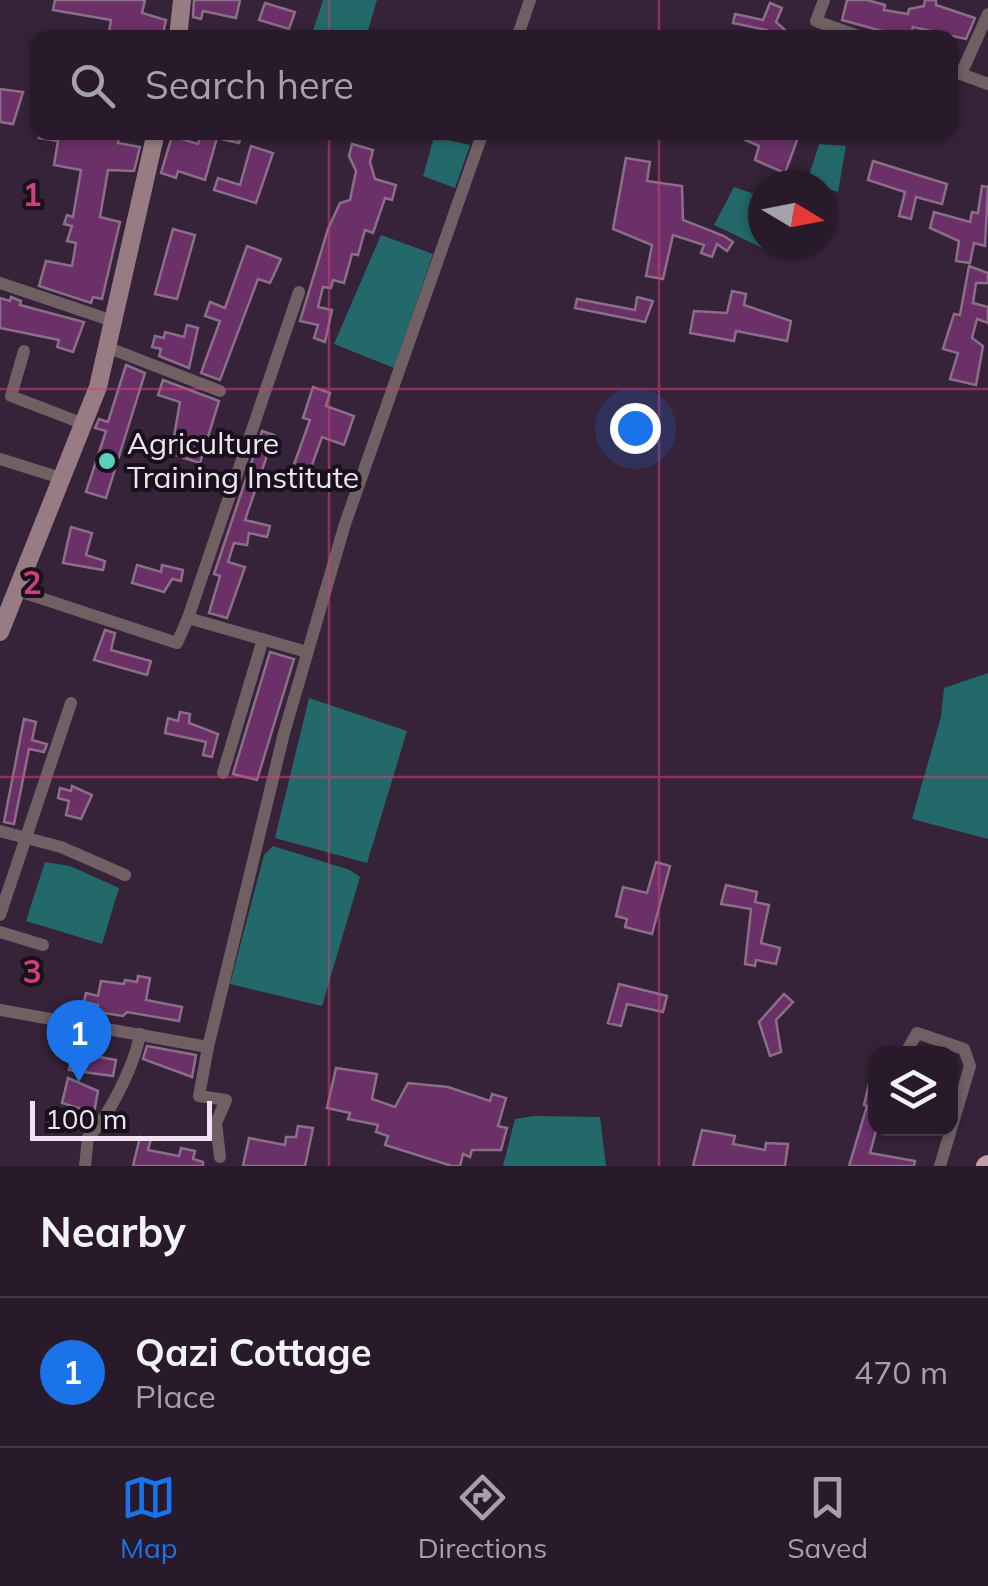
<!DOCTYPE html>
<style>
body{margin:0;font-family:Mulish,sans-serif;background:#342737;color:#f1f3f6}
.controls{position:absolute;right:30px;bottom:30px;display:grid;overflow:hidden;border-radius:20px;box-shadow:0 2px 8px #0004}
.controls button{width:90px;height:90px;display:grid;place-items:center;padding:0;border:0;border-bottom:2px solid #443847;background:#281a2b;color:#f1f3f6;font:50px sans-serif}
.compass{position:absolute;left:748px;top:170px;width:90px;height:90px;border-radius:50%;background:#281a2b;box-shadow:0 2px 8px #0004;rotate:100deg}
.scale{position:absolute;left:30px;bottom:25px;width:182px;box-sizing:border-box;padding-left:10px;border:5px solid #f0e4f3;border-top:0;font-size:28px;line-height:35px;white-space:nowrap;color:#f0e4f3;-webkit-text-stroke:8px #18101a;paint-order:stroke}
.you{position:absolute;left:635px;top:428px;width:35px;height:35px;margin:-25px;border:8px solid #fff;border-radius:50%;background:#1a73e8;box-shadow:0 0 0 15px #1a73e833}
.badge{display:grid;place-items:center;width:65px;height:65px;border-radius:50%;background:#1a73e8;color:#fff;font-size:32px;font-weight:700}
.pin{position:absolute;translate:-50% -82px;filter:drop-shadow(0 2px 5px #0008)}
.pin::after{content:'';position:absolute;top:52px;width:35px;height:30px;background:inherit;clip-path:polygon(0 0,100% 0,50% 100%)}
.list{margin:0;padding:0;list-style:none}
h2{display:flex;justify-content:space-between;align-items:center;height:130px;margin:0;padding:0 40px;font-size:42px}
h2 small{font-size:32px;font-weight:400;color:#a5a1a9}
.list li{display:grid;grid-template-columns:65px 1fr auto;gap:30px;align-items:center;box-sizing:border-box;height:150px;padding:0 40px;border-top:2px solid #443847}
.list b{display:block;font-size:38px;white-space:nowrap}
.list p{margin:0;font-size:32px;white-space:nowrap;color:#a5a1a9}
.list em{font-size:32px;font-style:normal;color:#a5a1a9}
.icon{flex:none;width:55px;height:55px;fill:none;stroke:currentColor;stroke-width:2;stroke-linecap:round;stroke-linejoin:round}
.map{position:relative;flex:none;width:988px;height:1166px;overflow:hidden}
.search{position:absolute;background:#281a2b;box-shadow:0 2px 8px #0004;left:30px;right:30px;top:30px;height:110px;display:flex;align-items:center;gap:25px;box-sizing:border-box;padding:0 35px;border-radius:20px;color:#a5a1a9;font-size:38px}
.sheet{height:280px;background:#281a2b}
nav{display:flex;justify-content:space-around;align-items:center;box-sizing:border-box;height:140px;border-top:2px solid #443847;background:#281a2b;font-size:28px;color:#a5a1a9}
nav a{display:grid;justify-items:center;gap:5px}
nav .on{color:#1a73e8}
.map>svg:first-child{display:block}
.water{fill:#24696a}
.building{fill:#6a3067;stroke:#8a6f87;stroke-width:2.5}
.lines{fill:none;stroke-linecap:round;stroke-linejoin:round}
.minor{stroke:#706063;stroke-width:12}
.secondary{stroke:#977d83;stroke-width:18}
.trunk{stroke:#c29ea6;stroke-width:20}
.grid{fill:none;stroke:#cb4179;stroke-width:2.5;stroke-opacity:0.55}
.poi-dot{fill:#5bcebc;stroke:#18101a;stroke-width:4}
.labels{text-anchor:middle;stroke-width:8;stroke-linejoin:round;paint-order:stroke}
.poi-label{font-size:30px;fill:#f0e4f3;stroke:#18101a;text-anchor:start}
.grid-label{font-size:32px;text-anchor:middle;font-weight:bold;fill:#cb4179;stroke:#18101a;stroke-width:8;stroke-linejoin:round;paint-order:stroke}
</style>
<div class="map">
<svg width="988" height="1166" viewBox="0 0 988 1166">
<rect width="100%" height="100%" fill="#362239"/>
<g class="water">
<path d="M323,0h54l-11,37h-55z"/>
<path d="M434,137l36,8 -15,43 -32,-12z"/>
<path d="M819,144l27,2 -8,46 -31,-10z"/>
<path d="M734,187l29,10v48h12l-2,8 -59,-28z"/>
<path d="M381,235l52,19 -39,114 -60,-24z"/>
<path d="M988,673v166l-76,-20 29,-102 3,-29z"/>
<path d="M309,698l98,33 -40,132 -92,-25z"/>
<path d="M273,846l77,24 10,7 -38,129 -92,-22 34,-129z"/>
<path d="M45,862l25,4 49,22 -17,56 -76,-23z"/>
<path d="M534,1116l66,1 6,49h-103l12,-47z"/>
</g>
<g class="building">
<path d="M55,0h90l-3,13 24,7 -4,18h-54l3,-18 -58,-10z"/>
<path d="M194,0h46l-4,18 -33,-7 -2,8 -8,-2z"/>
<path d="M847,0h20l18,5 -1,5 24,4 1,-5 15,-3 1,-6h11v5l39,13 -9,21 -53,-12 -2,7h-18l-51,-14z"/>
<path d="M265,3l30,9 -6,17 -30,-9z"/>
<path d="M770,3l12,5 -6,14 18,16h-35l7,-8 -33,-7 2,-9 28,6z"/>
<path d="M0,89l23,3 -10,32 -13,-2z"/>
<path d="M39,132h81l-2,11 22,4 -6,24 -26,-1 -8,47 20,5 -18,77 -9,-2 -2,6 -52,-17 7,-25 26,5 4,-23 -9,-2 5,-15 -8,-2 3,-9 6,2 8,-47 -27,-5 4,-24 -19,-3z"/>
<path d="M202,132h40l-3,11 -22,-5 -12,42 -27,-9 -2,7 -15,-5 11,-37 26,8z"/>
<path d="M728,132h72l-15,41 -30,-13 4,-14z"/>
<path d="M352,144l21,6 -3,12 5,17 21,6 -4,15 -7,-2 -12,35 -8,-3 -7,25 -6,-1 -8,29 -11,-3 -2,8 -8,-1 -5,20 14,3 -7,32 -11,-4 4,-13 -18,-4 28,-92 12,-26 10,-3 6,-29 -7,-15z"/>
<path d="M251,146l22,7 -17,50 -42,-13 4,-12 22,7z"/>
<path d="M626,158l24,4 -3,19 35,5 1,34 41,16 9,6 -6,9 -10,-7 -5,13 -11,-4 3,-8 -31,-10 -10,44 -17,-3 6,-31 -39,-16z"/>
<path d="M873,161l74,23 -5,20 -26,-7 -5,22 -12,-3 6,-24 -37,-12z"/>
<path d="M982,186l6,1 -3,59 -11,-3 -4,20 -14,-2 3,-20 -29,-13 4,-16 36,10 2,-10 6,1z"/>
<path d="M173,229l22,6 -18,64 -22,-5z"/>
<path d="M247,246l34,13 -11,24 -12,-4 -38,101 -19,-7 19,-52 -15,-5 5,-14 15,6z"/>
<path d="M969,266l19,7v10h-12l-3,20 15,4v16l-11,-4 -5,19 11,8 -7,39 -26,-6 8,-26 -15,-4 11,-35 6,1z"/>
<path d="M732,291l14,3 -2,11 47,16 -4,20 -51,-10 -2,10 -44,-8 4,-22 33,2z"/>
<path d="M11,297l10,4 -1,4 64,17 -11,30 -16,-5 2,-7 -59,-12v-30l10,3z"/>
<path d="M637,297l16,4 -8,21 -70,-14 2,-9 58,11z"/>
<path d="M187,325l11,3 -9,40 -30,-12 2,-7 -9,-2 3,-11 9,2 1,-6 19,5z"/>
<path d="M126,365l19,8 -39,125 -20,-6 20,-61 -11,-3 4,-9 9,3z"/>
<path d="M163,380l56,21 -19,62 -29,-9 9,-52 -22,-7z"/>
<path d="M313,387l17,6 -4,13 28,10 -10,29 -22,-8 -14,39 -16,-6 18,-50 -7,-2z"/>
<path d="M262,431l12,4 -29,85 25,6 -3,11 -18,-4 -2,12 -13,-2 -6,19 17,5 -18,51 -18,-5 11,-37 -6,-2z"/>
<path d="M71,527l21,6 -6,22 19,6 -2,9 -40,-7z"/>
<path d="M137,565l24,7 1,-7 21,5 -2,11 -9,-2 -8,13 -32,-9z"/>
<path d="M105,630l10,3 -4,17 40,11 -4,14 -53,-15z"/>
<path d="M270,652l24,7 -37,121 -24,-6z"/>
<path d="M180,712l10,2 -1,9 29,11 -6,23 -9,-2 3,-13 -41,-9 3,-15 10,3z"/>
<path d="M24,719l12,3 -4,18 15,4 -3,8 -15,-3 -15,75 -10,-2z"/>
<path d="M72,786l20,9 -11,24 -15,-4 3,-14 -11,-3 2,-10 11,3z"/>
<path d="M656,862l14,4 -18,68 -27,-7 2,-8 -11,-3 7,-29 24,6z"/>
<path d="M726,885l31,7 -2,10 14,3 -8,38 19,5 -4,16 -20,-4 -1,6 -10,-2 6,-55 -30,-5z"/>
<path d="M138,976l12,2 -4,22 36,7 -3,14 -52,-9 -4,4 -26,-4 1,-7 -14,-3 2,-9 12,3 3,-15 23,3 1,-4 12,2z"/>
<path d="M619,984l48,12 -4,16 -36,-8 -6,22 -13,-3z"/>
<path d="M784,994l9,8 -17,18 5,32 -11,4 -11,-34z"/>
<path d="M147,1046l49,9 -4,22 -49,-18z"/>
<path d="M73,1052l43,8 -3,16 -44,-6z"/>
<path d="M336,1068l41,6 -5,25 23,8 13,-24 40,4 42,14 2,-7 14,4 -8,28 9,2 -6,22h-29l-2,7 -7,-3 -3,12h-8l-67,-21 3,-9 -12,-4 2,-7 -30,-6 2,-6 -23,-5z"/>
<path d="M872,1071l4,1v59l-6,22 45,8 -1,5h-65l18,-60 -3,-1z"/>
<path d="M68,1078l30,13 -4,22 -32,-10z"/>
<path d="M298,1126l15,2 -8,38h-62l6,-28 36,7 1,-8h10z"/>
<path d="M702,1130l33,6 -2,8 32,6 1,-7 22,1 -3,22h-92z"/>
<path d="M140,1137l11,2 -3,11 31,6 2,-8 14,3 -2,8 10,3v4h-70z"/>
</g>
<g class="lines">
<g class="minor">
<path d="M824,0l-8,21 48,17"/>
<path d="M517,38l13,-38"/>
<path d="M950,70l38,14"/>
<path d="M961,74l27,-60"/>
<path d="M0,283l116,39"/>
<path d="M299,292l-111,326 119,34"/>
<path d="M109,348l111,43"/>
<path d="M24,351l-13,45 73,28"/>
<path d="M0,459l64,20"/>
<path d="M16,590l161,53 11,-25"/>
<path d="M223,773l40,-134"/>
<path d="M0,831l61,16 64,28"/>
<path d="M0,915l71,-212"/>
<path d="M0,932l43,13"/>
<path d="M0,1010l208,37 76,-314 61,-209 138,-392"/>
<path d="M208,1047l-9,49 27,4 -10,23 4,34"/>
<path d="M905,1054l12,-21 47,16 6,17 -30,100"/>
<path d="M85,1166l3,-29c22,-21 47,-74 52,-103"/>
</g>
<g class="secondary">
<path d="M178,38l4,-38"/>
<path d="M0,632l98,-245 58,-255"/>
</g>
<path class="trunk" d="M986,1166l2,-1"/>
</g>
<path class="grid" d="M329,0v38M659,0v38M329,132v1034M659,132v1034M0,389h988M0,777h988"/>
<circle class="poi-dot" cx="107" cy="461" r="10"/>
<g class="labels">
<g class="poi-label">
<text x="127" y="454">Agriculture<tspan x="127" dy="34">Training Institute</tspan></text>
</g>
</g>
<g class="grid-label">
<text x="32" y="206">1</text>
<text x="32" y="594">2</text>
<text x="32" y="983">3</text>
</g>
</svg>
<div class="controls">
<button><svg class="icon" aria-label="layers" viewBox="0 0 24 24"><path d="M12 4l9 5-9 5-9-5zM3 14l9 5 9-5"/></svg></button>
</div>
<svg class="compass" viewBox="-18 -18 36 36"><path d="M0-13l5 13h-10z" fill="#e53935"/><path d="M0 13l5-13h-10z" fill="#a5a1a9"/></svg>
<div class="scale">100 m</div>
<div class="you"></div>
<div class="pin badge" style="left:79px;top:1082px">1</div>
<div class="search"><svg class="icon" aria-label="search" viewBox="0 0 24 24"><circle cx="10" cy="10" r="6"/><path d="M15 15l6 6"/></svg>Search here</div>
</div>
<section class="sheet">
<h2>Nearby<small></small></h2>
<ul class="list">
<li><span class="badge">1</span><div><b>Qazi Cottage</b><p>Place</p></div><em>470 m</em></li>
</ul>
</section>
<nav>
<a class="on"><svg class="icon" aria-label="map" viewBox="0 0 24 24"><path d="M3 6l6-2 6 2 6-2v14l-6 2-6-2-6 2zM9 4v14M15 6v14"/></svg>Map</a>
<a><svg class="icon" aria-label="directions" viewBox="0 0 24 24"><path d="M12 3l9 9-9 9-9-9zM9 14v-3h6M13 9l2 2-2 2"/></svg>Directions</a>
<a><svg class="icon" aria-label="saved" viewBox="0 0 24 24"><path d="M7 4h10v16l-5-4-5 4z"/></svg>Saved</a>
</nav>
